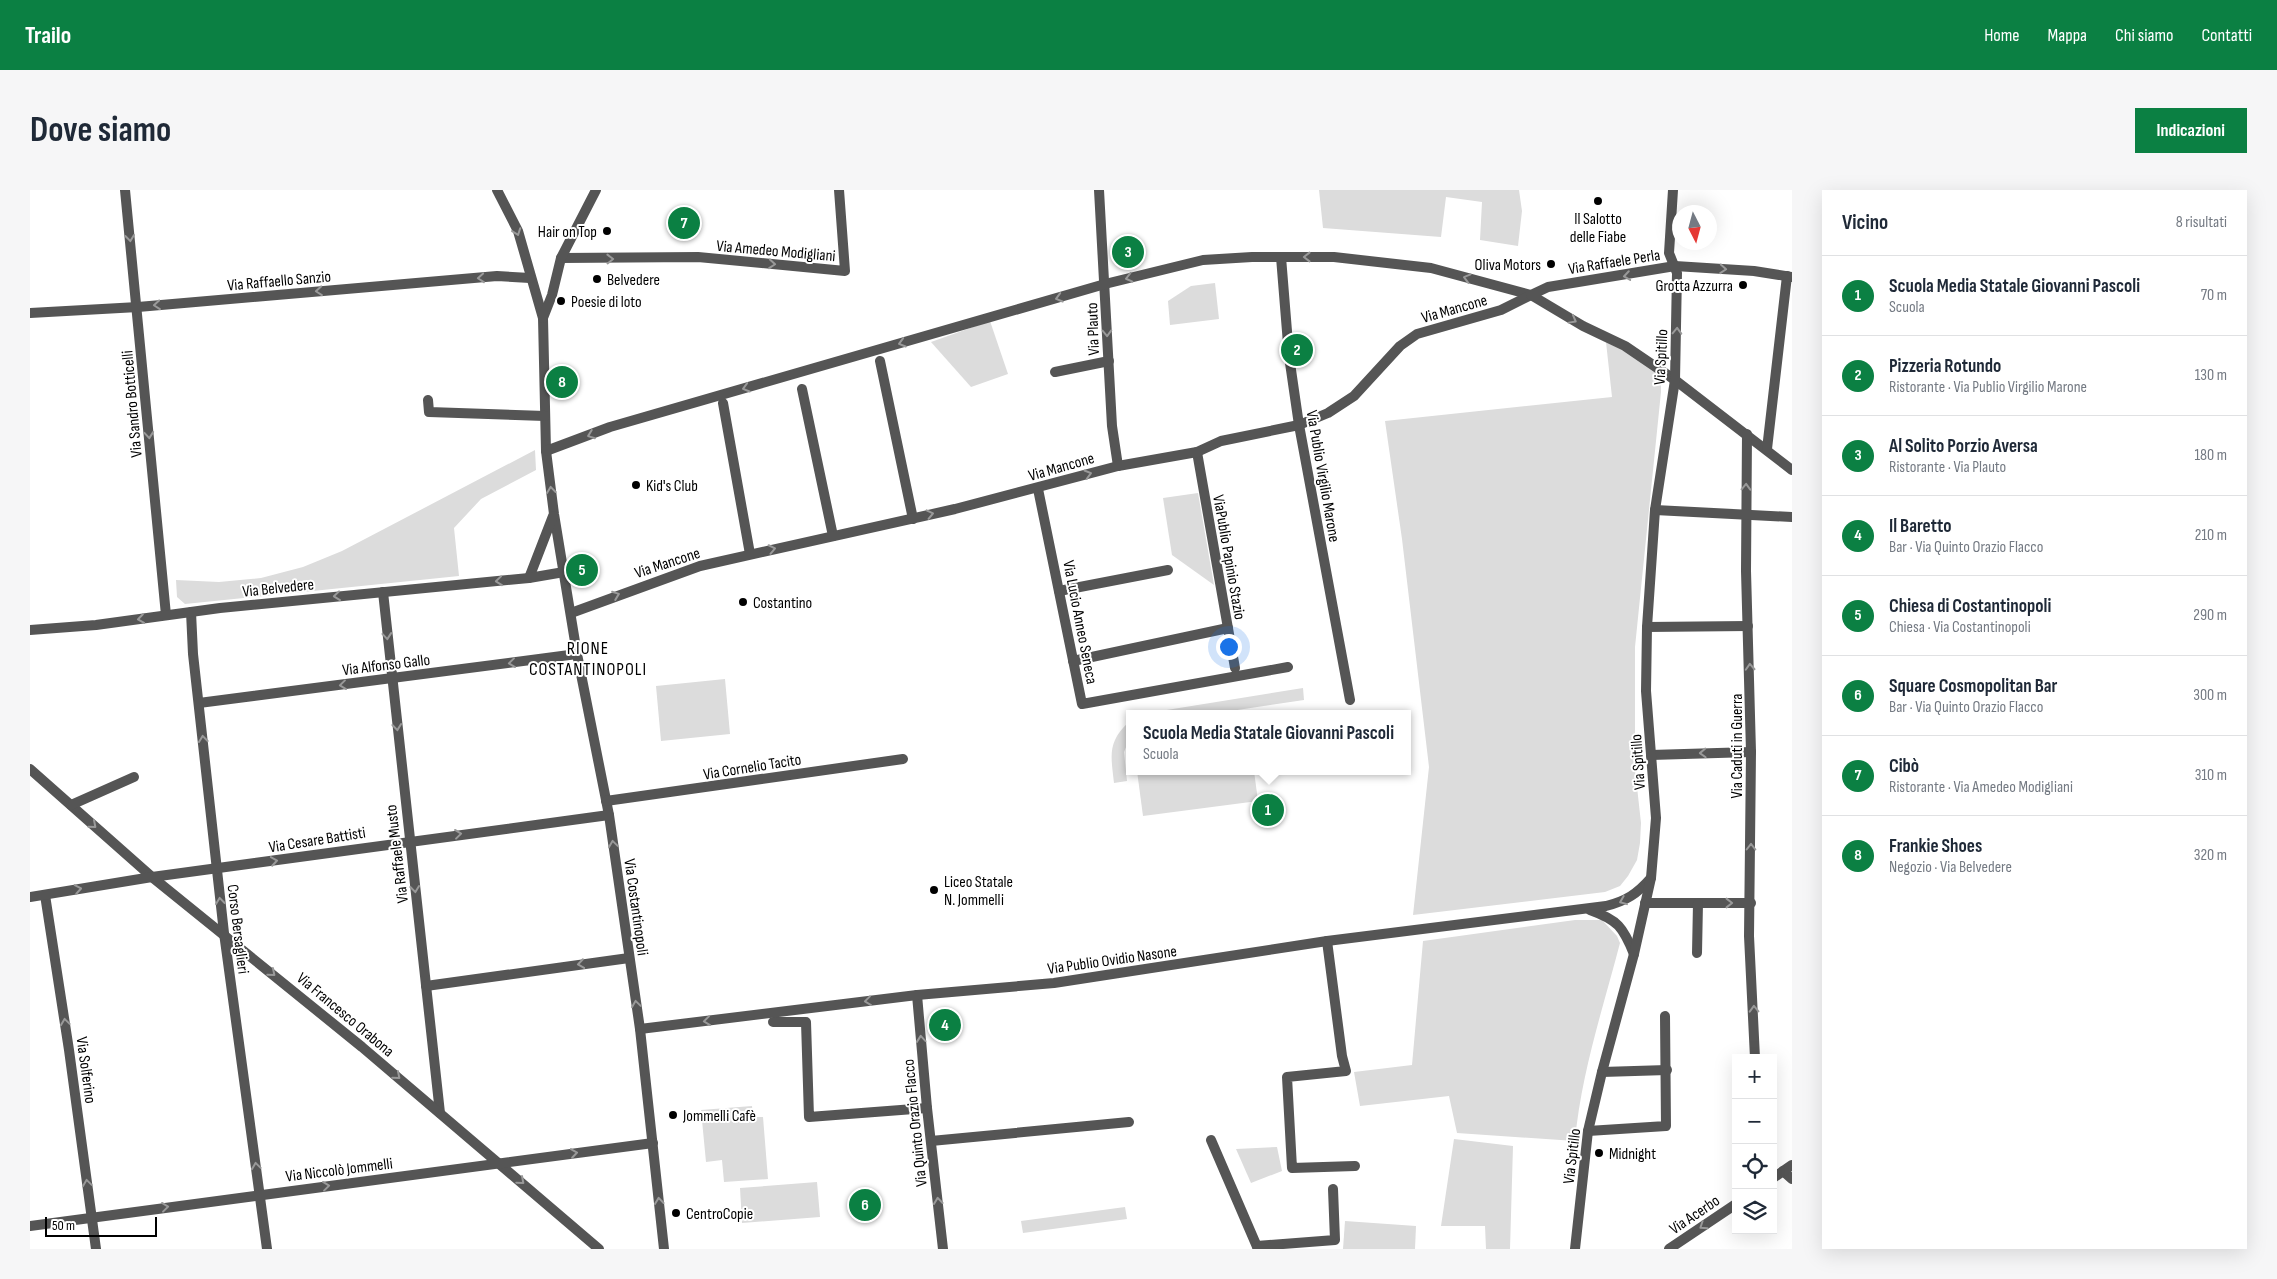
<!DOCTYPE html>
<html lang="it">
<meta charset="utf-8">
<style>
body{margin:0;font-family:"Sofia Sans Condensed",sans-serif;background:#f6f6f7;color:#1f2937}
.controls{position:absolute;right:15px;bottom:15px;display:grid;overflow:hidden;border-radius:0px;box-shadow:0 5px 20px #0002}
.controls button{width:45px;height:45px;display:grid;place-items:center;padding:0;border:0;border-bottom:1px solid #e0e1e3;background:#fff;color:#1f2937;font:25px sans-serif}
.compass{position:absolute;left:1642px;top:15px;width:45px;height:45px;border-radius:50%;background:#fff;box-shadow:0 5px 20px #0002;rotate:174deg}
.scale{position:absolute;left:15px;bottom:12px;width:112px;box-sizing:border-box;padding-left:5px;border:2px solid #000;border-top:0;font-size:14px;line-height:18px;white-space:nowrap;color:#000;-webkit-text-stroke:4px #fff;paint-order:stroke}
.you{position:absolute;left:1198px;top:456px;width:18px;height:18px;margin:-12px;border:4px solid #fff;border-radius:50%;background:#1a73e8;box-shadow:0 0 0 8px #1a73e833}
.badge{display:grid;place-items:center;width:32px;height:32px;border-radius:50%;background:#0b8043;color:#fff;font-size:16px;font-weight:700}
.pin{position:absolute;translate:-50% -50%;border:2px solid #fff;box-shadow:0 1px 5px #0006}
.popup{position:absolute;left:1096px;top:520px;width:285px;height:65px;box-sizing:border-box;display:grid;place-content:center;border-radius:0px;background:#fff;filter:drop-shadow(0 1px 4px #0005);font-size:16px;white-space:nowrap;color:#747a83}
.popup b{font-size:19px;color:#1f2937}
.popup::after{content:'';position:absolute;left:50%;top:100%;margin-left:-10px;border:10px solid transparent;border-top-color:#fff}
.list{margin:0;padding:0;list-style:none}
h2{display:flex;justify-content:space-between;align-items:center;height:65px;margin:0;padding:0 20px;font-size:21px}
h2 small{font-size:16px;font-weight:400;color:#747a83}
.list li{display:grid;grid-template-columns:32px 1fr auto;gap:15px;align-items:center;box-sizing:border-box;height:80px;padding:0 20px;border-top:1px solid #e0e1e3}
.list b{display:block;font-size:19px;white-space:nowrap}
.list p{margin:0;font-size:16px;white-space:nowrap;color:#747a83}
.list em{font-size:16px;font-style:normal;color:#747a83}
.icon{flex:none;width:28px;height:28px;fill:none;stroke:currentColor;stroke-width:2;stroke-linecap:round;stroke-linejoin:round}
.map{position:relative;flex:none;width:1762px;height:1059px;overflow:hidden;border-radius:0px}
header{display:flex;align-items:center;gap:30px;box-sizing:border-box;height:70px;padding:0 25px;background:#0b8043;color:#fff}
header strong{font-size:24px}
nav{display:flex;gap:28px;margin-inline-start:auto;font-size:18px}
.intro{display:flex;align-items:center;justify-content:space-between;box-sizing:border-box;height:120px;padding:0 30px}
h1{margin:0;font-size:35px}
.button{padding:12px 22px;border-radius:0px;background:#0b8043;color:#fff;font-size:18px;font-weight:700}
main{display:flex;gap:30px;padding:0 30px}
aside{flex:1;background:#fff;border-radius:0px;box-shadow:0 5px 20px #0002}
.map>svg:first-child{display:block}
.green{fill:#dcdcdc}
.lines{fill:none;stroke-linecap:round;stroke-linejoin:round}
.minor{stroke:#555;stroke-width:10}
.tertiary{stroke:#555;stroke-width:10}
.oneway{stroke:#999}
.poi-dot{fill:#000;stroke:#fff;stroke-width:2}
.labels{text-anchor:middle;stroke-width:4;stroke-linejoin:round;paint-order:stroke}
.poi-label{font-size:16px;fill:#000;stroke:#fff;text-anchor:start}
.street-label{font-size:16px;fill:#000;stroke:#fff}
.neighbourhood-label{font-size:18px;letter-spacing:1px;fill:#000;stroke:#fff}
</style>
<header>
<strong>Trailo</strong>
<nav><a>Home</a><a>Mappa</a><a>Chi siamo</a><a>Contatti</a></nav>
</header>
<div class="intro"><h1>Dove siamo</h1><a class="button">Indicazioni</a></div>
<main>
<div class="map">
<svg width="1762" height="1059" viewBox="0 0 1762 1059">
<rect width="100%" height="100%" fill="#fff"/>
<g class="green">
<path d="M1289,0h200l3,21 -4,35 -38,-6 2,-38 -36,-5 -5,40 -118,-9z"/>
<path d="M1185,93l4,36 -49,6 -2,-24 23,-15z"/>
<path d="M960,131l18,53 -37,13 -40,-45z"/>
<path d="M1576,152l24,12 31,20v18l-26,255v122l6,54 -1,20 -3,17 -9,16 -8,10 -15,6 -192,23 16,-148 -27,-228 -17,-118 227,-24z"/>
<path d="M505,260l1,20 -55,29 -27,29 5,48 -274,28 -8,-7 -1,-17 43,2 42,-4 42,-11 39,-16z"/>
<path d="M1168,303l16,92 -42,-30 -9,-57z"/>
<path d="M695,489l5,55 -69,7 -5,-55z"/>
<path d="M1273,498l1,12 -93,14h-69z"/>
<path d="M1099,532v18l-5,12 3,29 -13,2c-3,-27 -7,-41 15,-61z"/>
<path d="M1107,581h117l4,30 -115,15z"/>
<path d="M1545,730h27l15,16 3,7c-17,65 -39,131 -45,198l-118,-8 -8,-37 -89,10 -6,-34 58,-7 11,-124z"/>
<path d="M722,916l1,11h10l5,62 -44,3 -2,-22 -16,2 -5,-52z"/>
<path d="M1424,949l59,7 -3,103h-24l-1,-23h-44z"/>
<path d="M1247,957l5,24 -31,12 -15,-34z"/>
<path d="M787,992l3,35 -78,6 -2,-35z"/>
<path d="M1095,1017l2,12 -104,14 -2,-12z"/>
<path d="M1315,1031l71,5 -1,23h-72z"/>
</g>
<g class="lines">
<g class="minor">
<path d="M95,0l41,425"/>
<path d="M467,0l21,41 25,87 3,133 8,63 23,140 32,161 31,214 24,220"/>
<path d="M1069,0l13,236 6,40"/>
<path d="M1251,67l8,99 10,69 51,275"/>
<path d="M531,68l137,-1 147,14 -6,-81"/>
<path d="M1645,76l79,5 38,6"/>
<path d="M0,123l108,-6 359,-31 33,2"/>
<path d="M513,128l9,-23 9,-37 35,-68"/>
<path d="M850,171l33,158"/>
<path d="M1025,182l54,-11"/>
<path d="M1645,190l117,90"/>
<path d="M772,199l31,147"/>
<path d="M398,210l1,12 116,4"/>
<path d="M693,213l27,151"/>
<path d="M1717,244l-1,137 5,181 -2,184 6,122"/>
<path d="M1737,259l20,-173"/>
<path d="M516,261l64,-24 495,-143 98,-24 49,-3h82l97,11 100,27"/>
<path d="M1167,262l38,216"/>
<path d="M1008,299l44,215 206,-37"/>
<path d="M1625,320l137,7"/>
<path d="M499,388l24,-62"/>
<path d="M1029,401l109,-21"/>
<path d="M353,402l57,521"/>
<path d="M161,422l2,42 31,279 43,316"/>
<path d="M541,423l129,-47 255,-57 163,-43 79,-14 24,-11 78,-16 29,-12 26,-17 46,-50 17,-12 84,-24 30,-15"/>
<path d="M1617,437l101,-1"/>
<path d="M0,440l66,-5 124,-17 309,-30 35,-6"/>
<path d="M1043,471l155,-33"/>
<path d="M169,513l378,-49"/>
<path d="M1621,565l100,-3"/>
<path d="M0,579l122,108 210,170 237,202"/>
<path d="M576,611l297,-42"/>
<path d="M41,615l63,-28"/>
<path d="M15,705l24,155 27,199"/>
<path d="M0,707l122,-20 457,-62"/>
<path d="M1615,713h106"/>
<path d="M1560,720c28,10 33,17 44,44"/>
<path d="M1297,751l15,115 4,15 -59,6 5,91 63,-2"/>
<path d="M1667,763l1,-50"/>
<path d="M396,796l203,-28"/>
<path d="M887,805l10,113 16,141"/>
<path d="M743,832h33l3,95 118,-9"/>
<path d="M610,839l277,-34 137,-12 273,-42 279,-35c20,-5 31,-12 45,-28"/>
<path d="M1572,882l65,-2"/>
<path d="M1558,941l78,-5 -1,-110"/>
<path d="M1181,950l47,109"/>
<path d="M901,951l198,-19"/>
<path d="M1753,981l9,8"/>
<path d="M0,1036l623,-83"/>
<path d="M1227,1056l78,-6 -2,-51"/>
</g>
<g class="tertiary">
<path d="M1645,76l-127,21 -17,8 52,31 42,20 50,34"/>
<path d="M1743,988l19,-13"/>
<path d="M1545,1059l13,-118 14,-59 32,-118 17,-76 5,-60 -10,-127 1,-64 8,-117 20,-130 2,-107 -8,-20 4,-63"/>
<path d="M1639,1059l67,-45"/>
</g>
</g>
<defs><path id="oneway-chevron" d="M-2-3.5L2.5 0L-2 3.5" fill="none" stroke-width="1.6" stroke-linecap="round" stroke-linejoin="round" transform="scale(1.25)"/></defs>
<g class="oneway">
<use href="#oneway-chevron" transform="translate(487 42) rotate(70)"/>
<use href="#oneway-chevron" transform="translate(100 48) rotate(83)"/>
<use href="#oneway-chevron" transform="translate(1277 67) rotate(-180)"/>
<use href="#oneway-chevron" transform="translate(580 69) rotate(-1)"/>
<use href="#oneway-chevron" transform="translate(742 74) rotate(5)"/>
<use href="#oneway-chevron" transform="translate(1693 79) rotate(4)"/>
<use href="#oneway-chevron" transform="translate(1597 86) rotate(171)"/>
<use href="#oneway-chevron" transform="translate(451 88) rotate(175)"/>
<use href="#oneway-chevron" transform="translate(1099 88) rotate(166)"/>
<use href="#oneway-chevron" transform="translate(1437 88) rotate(-165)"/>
<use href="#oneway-chevron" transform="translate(289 101) rotate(175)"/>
<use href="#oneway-chevron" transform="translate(1029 108) rotate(164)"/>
<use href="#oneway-chevron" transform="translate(127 115) rotate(175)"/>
<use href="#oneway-chevron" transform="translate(1543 130) rotate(29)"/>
<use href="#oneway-chevron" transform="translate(1647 141) rotate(-88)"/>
<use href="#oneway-chevron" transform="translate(1077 143) rotate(88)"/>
<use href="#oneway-chevron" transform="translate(872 153) rotate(164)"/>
<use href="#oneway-chevron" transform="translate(716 198) rotate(164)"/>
<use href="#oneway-chevron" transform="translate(119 245) rotate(85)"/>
<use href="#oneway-chevron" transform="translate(561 245) rotate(159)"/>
<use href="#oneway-chevron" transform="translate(1058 284) rotate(-16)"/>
<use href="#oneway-chevron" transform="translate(1716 297) rotate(-88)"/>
<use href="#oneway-chevron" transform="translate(521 300) rotate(-97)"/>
<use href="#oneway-chevron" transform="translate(900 324) rotate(-13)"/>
<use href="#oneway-chevron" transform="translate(742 359) rotate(-12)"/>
<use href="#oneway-chevron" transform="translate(469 391) rotate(174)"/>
<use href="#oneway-chevron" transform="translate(586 405) rotate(-21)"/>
<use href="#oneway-chevron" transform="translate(307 406) rotate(174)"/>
<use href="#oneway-chevron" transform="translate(111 429) rotate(172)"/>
<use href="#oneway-chevron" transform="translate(357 446) rotate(85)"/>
<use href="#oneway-chevron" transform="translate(482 473) rotate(173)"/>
<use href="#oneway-chevron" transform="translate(1720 477) rotate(-93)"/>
<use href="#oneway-chevron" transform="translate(313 495) rotate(173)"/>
<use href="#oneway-chevron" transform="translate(367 537) rotate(84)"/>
<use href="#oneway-chevron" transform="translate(173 549) rotate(-97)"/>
<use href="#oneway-chevron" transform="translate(1673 563) rotate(178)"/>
<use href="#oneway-chevron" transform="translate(63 635) rotate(41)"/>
<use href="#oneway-chevron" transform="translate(428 644) rotate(-7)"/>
<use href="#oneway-chevron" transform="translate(583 654) rotate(-98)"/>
<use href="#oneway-chevron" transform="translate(1721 657) rotate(-90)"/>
<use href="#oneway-chevron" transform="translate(244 671) rotate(-9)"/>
<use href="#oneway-chevron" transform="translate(48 699) rotate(-10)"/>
<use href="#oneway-chevron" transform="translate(385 699) rotate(83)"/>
<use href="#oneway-chevron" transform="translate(190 711) rotate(-97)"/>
<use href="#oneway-chevron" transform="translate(1593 711) rotate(158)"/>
<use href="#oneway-chevron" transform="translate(1699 713)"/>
<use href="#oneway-chevron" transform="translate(551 774) rotate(172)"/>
<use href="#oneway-chevron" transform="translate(242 783) rotate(40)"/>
<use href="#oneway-chevron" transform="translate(838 811) rotate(173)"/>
<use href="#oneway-chevron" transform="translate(606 814) rotate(-98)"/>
<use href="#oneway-chevron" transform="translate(1724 819) rotate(-92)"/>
<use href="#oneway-chevron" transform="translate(677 831) rotate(173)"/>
<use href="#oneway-chevron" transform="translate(35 832) rotate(-98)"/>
<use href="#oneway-chevron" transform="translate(891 849) rotate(-95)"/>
<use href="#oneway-chevron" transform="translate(367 886) rotate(40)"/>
<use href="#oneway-chevron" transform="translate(544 963) rotate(-8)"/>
<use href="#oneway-chevron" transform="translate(226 976) rotate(-98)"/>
<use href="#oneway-chevron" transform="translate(491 991) rotate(41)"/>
<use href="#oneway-chevron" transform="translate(57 993) rotate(-98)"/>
<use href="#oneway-chevron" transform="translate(296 996) rotate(-7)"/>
<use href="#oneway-chevron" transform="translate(629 1011) rotate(-96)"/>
<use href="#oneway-chevron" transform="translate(908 1011) rotate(-96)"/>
<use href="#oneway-chevron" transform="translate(135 1017) rotate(-7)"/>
<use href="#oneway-chevron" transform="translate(1673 1036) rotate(146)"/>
</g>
<g class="poi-dot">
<circle cx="1568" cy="11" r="5"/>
<circle cx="577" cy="41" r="5"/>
<circle cx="1521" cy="74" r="5"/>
<circle cx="567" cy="89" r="5"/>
<circle cx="1713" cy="95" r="5"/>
<circle cx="531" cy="111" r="5"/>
<circle cx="606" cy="295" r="5"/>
<circle cx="713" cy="412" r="5"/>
<circle cx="904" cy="700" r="5"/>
<circle cx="643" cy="925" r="5"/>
<circle cx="1569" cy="963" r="5"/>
<circle cx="646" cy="1023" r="5"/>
</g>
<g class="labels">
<g class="poi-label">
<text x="1568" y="34" text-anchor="middle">Il Salotto<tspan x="1568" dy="18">delle Fiabe</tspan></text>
<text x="567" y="47" text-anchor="end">Hair on Top</text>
<text x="1511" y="80" text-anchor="end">Oliva Motors</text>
<text x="577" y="95">Belvedere</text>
<text x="1703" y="101" text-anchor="end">Grotta Azzurra</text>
<text x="541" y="117">Poesie di loto</text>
<text x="616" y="301">Kid's Club</text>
<text x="723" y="418">Costantino</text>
<text x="914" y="697">Liceo Statale<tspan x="914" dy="18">N. Jommelli</tspan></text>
<text x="653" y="931">Jommelli Cafè</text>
<text x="1579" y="969">Midnight</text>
<text x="656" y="1029">CentroCopie</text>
</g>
<g class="street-label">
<text transform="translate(746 60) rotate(5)" y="6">Via Amedeo Modigliani</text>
<text transform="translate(1584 71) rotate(-9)" y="6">Via Raffaele Perla</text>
<text transform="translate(249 90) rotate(-5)" y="6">Via Raffaello Sanzio</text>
<text transform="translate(1424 118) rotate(-16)" y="6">Via Mancone</text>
<text transform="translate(1062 139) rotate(-92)" y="6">Via Plauto</text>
<text transform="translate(1630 167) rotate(-87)" y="6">Via Spitillo</text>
<text transform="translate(101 214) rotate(-95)" y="6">Via Sandro Botticelli</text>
<text transform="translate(1031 276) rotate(-16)" y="6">Via Mancone</text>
<text transform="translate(1294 286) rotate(80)" y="6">Via Publio Virgilio Marone</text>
<text transform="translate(1200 367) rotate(80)" y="6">ViaPublio Papinio Stazio</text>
<text transform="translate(637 372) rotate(-18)" y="6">Via Mancone</text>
<text transform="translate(248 397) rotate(-6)" y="6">Via Belvedere</text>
<text transform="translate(1051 432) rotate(79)" y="6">Via Lucio Anneo Seneca</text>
<text transform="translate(356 474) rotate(-7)" y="6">Via Alfonso Gallo</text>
<text transform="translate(1706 556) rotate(-90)" y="6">Via Caduti in Guerra</text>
<text transform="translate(1607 572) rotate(-94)" y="6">Via Spitillo</text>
<text transform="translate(722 576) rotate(-9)" y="6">Via Cornelio Tacito</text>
<text transform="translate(287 649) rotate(-9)" y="6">Via Cesare Battisti</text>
<text transform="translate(366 664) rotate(-97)" y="6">Via Raffaele Musto</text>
<text transform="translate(607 717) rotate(82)" y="6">Via Costantinopoli</text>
<text transform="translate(209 739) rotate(83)" y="6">Corso Bersaglieri</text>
<text transform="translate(1082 769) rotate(-8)" y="6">Via Publio Ovidio Nasone</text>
<text transform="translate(316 824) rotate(40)" y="6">Via Francesco Orabona</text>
<text transform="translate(57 880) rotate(82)" y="6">Via Solferino</text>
<text transform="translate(884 933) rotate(-96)" y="6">Via Quinto Orazio Flacco</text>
<text transform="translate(1541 966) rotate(-83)" y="6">Via Spitillo</text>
<text transform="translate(309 979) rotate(-7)" y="6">Via Niccolò Jommelli</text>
<text transform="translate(1664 1024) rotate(-34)" y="6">Via Acerbo</text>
</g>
<g class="neighbourhood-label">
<text x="558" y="464">RIONE<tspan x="558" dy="21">COSTANTINOPOLI</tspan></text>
</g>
</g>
</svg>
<div class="controls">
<button>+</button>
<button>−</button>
<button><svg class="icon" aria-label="locate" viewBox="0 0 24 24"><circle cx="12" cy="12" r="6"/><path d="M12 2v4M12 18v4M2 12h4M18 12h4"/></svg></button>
<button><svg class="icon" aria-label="layers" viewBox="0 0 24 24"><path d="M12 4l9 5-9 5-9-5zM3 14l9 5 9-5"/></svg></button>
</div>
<svg class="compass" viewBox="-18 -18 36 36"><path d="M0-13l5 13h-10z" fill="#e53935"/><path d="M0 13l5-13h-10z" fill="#747a83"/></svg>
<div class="scale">50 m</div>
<div class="you"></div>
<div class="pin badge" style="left:1238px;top:620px">1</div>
<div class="popup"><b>Scuola Media Statale Giovanni Pascoli</b>Scuola</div>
<div class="pin badge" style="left:1267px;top:160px">2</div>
<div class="pin badge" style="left:1098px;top:62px">3</div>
<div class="pin badge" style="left:915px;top:835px">4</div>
<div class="pin badge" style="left:552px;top:380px">5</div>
<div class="pin badge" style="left:835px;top:1015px">6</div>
<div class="pin badge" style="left:654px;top:33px">7</div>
<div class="pin badge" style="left:532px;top:192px">8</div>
</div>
<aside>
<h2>Vicino<small>8 risultati</small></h2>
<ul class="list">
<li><span class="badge">1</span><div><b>Scuola Media Statale Giovanni Pascoli</b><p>Scuola</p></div><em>70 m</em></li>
<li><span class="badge">2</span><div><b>Pizzeria Rotundo</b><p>Ristorante · Via Publio Virgilio Marone</p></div><em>130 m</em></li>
<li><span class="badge">3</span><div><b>Al Solito Porzio Aversa</b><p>Ristorante · Via Plauto</p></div><em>180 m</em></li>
<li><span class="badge">4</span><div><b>Il Baretto</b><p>Bar · Via Quinto Orazio Flacco</p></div><em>210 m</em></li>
<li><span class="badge">5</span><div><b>Chiesa di Costantinopoli</b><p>Chiesa · Via Costantinopoli</p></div><em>290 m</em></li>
<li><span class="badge">6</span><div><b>Square Cosmopolitan Bar</b><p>Bar · Via Quinto Orazio Flacco</p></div><em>300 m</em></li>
<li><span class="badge">7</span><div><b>Cibò</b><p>Ristorante · Via Amedeo Modigliani</p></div><em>310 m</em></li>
<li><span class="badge">8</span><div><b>Frankie Shoes</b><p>Negozio · Via Belvedere</p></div><em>320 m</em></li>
</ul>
</aside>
</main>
